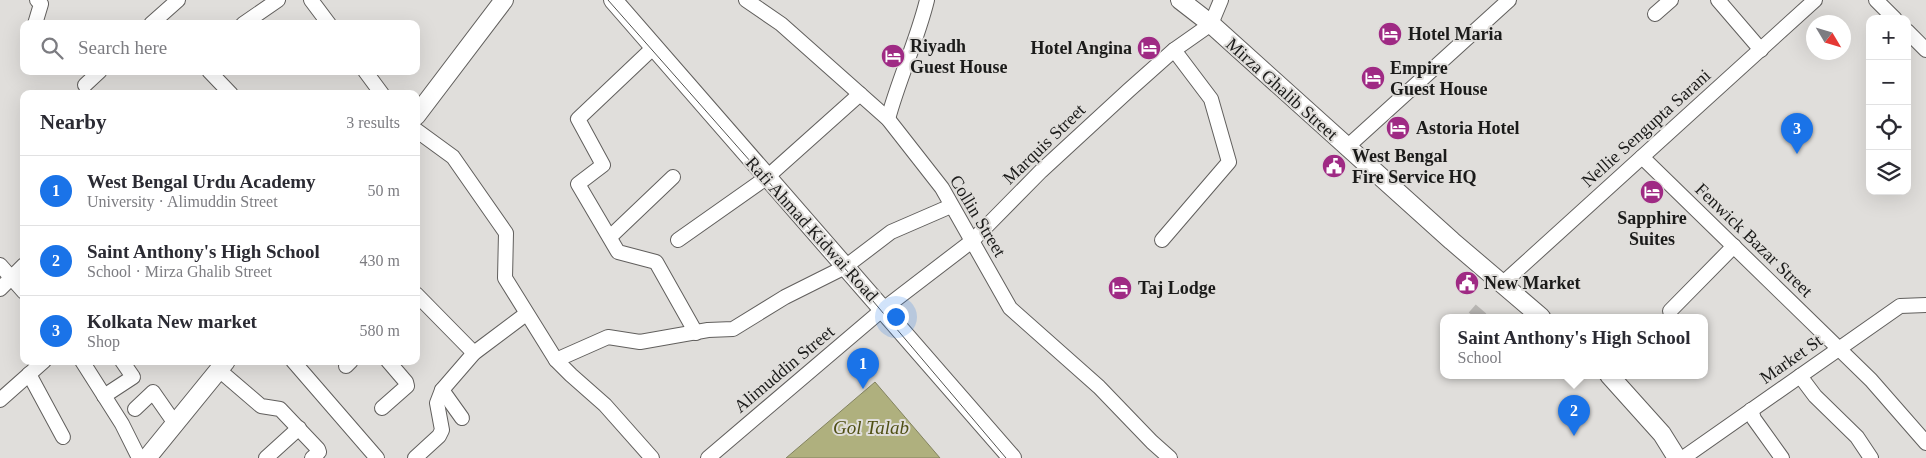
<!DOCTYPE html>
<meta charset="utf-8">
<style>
body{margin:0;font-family:"Times New Roman",serif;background:#f2f2f3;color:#2b2b33}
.controls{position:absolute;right:15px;top:15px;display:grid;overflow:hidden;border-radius:10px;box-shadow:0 5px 20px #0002}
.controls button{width:45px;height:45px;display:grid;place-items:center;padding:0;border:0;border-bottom:1px solid #e1e1e2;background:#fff;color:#2b2b33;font:25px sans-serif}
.compass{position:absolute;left:1806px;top:15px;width:45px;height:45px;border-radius:50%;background:#fff;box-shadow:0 5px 20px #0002;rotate:128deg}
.you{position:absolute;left:895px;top:316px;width:18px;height:18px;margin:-12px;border:4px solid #fff;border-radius:50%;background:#1a73e8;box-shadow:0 0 0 8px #1a73e833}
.badge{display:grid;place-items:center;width:32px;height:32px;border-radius:50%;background:#1a73e8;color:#fff;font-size:16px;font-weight:700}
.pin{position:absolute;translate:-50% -41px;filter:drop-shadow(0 1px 2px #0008)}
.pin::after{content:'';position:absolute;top:26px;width:18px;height:15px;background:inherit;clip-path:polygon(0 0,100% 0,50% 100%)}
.popup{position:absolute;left:1440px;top:314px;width:268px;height:65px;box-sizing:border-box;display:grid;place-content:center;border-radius:10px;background:#fff;filter:drop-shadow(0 1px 4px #0005);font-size:16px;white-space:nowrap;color:#7c7c81}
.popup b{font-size:19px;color:#2b2b33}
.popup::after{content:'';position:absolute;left:50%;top:100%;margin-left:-10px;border:10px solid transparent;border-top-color:#fff}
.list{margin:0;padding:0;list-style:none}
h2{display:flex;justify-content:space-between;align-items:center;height:65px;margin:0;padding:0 20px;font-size:21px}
h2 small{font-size:16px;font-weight:400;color:#7c7c81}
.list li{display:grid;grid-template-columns:32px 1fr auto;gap:15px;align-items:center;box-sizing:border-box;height:70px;padding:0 20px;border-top:1px solid #e1e1e2}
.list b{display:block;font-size:19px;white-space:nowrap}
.list p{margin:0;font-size:16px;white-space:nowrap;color:#7c7c81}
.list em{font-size:16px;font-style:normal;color:#7c7c81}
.icon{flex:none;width:28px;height:28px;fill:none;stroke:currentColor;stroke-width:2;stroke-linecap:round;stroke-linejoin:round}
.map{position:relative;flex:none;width:1926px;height:458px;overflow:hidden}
.search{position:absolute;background:#fff;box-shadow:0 5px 20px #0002;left:20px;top:20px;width:400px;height:55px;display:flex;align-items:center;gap:12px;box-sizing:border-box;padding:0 18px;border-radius:10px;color:#7c7c81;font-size:19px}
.panel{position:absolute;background:#fff;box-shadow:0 5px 20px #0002;left:20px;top:90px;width:400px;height:275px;border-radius:10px}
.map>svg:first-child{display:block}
.water{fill:#afb07e;stroke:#838360}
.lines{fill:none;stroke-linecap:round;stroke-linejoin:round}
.minor-tunnel{stroke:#b9b7b4;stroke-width:14;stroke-dasharray:14 7;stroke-linecap:butt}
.minor-casing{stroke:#615f5d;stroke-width:16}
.major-casing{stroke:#615f5d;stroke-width:20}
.minor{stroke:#fff;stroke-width:14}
.major{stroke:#fff;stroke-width:18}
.tram{stroke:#535351;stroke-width:1}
.labels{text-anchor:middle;stroke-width:4;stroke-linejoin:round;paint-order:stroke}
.poi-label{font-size:18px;font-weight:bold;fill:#1b1b1a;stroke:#e0dedb;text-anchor:start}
.street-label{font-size:18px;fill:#1b1b1a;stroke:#e0dedb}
.water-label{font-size:19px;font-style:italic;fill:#4f4f14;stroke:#e0dedb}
</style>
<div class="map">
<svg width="1926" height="458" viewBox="0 0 1926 458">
<rect width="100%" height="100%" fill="#e0dedb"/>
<path class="water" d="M875,382l65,76h-154z"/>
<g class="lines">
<path class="minor-tunnel" d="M1474,317l7,-8"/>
<g class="minor-casing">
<g id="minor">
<path d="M311,0l18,24"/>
<path d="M746,0l35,24 107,95 54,69 68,120 89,79 53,55 18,16"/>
<path d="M1718,0l43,50"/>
<path d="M1876,0l19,19"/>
<path d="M1655,14l16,-14"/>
<path d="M35,24l6,-20 -4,-4"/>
<path d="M151,24l27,-24"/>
<path d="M243,24l35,-24"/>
<path d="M1907,31l19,19"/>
<path d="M654,47l-76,72 25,46 -25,19 40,68 38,10 40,71"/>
<path d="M209,71l22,23"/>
<path d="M365,71l17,23"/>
<path d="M85,85l15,-14"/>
<path d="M888,119c11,-41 29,-78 39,-119"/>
<path d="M416,130l37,27 53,76 -1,45 51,82 15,15 34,30 47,53"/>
<path d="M1347,147l162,-147"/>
<path d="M1642,157l229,223 55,63"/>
<path d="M610,237l63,-60"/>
<path d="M678,240l88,-62 94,-84"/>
<path d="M1162,240l67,-78 -18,-63 -37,-49"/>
<path d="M0,265l24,27"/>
<path d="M1502,284l313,-284"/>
<path d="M0,289l24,-24"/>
<path d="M416,294l58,59"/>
<path d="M1670,311l64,-65"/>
<path d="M556,360l52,-23 32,5 68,-12 25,-1 52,-32 60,-30 46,-35 60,-26"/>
<path d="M82,361l40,63 17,34"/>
<path d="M293,361l84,97"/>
<path d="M346,366l5,-5"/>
<path d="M219,370l42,36 19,3 38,40 1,3 -7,6"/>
<path d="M29,374l34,63"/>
<path d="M1800,376l15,20 42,41 14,21"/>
<path d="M442,390l20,28"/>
<path d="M104,396l29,-19 -11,-16"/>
<path d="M0,400l44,-39"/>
<path d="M382,408l25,-22 -1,-4 -18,-21"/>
<path d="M135,409l18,-17 23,33"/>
<path d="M1751,410l3,9 28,39"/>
<path d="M266,458l33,-30"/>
<path d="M415,458l24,-22 3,-6 -5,-27 5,-13 32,-37 52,-39"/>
<path d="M708,458l174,-148 90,-69 69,-70 88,-81 45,-40 37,-26 10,-24"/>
<path d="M1683,458l217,-152 26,-1"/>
</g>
</g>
<g class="major-casing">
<g id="major">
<path d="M613,0l399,458"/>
<path d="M1180,0l31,24 241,217 89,76"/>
<path d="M416,116l88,-116"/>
<path d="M1609,375l53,59 15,24"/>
<path d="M147,458l79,-97"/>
</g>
</g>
<use href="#minor" class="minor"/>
<use href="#major" class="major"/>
<path class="tram" d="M608,0l248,281 150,177"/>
</g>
<defs>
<g id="hotel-disc" transform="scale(1.25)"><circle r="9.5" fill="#9f2a84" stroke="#e0dedb"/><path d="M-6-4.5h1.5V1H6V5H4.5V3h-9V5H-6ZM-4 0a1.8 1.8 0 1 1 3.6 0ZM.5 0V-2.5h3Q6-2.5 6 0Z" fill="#fff"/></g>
<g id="civic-disc" transform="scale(1.25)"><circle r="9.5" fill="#9f2a84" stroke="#e0dedb"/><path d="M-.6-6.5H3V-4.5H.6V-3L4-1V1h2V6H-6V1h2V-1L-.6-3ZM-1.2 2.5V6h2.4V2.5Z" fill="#fff"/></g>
</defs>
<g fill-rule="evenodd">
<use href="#hotel-disc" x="1390" y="34"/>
<use href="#hotel-disc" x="1149" y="48"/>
<use href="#hotel-disc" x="893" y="56"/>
<use href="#hotel-disc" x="1373" y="78"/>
<use href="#hotel-disc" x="1398" y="128"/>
<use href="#civic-disc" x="1334" y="166"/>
<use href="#hotel-disc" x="1652" y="192"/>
<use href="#civic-disc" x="1467" y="283"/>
<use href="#hotel-disc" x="1120" y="288"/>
</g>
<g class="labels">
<g class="poi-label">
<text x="1408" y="40">Hotel Maria</text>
<text x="910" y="52">Riyadh<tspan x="910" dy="21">Guest House</tspan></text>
<text x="1132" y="54" text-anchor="end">Hotel Angina</text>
<text x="1390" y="74">Empire<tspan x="1390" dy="21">Guest House</tspan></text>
<text x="1416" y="134">Astoria Hotel</text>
<text x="1352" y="162">West Bengal<tspan x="1352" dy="21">Fire Service HQ</tspan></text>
<text x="1652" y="224" text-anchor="middle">Sapphire<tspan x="1652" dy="21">Suites</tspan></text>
<text x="1484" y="289">New Market</text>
<text x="1138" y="294">Taj Lodge</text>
</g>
<g class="street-label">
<text transform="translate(1282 89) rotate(42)" y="6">Mirza Ghalib Street</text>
<text transform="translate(1646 128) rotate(-42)" y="6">Nellie Sengupta Sarani</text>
<text transform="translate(1044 144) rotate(-44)" y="6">Marquis Street</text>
<text transform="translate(978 216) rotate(59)" y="6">Collin Street</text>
<text transform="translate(812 229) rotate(48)" y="6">Rafi Ahmad Kidwai Road</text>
<text transform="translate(1754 240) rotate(44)" y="6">Fenwick Bazar Street</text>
<text transform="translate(1791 359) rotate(-35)" y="6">Market St</text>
<text transform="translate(784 369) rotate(-40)" y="6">Alimuddin Street</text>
</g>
<g class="water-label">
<text x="871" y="434">Gol Talab</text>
</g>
</g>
</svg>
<div class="controls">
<button>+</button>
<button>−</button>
<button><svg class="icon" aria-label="locate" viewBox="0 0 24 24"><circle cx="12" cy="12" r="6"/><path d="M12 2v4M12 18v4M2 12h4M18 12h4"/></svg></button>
<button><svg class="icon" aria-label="layers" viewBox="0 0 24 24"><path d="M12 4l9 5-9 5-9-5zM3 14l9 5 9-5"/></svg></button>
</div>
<svg class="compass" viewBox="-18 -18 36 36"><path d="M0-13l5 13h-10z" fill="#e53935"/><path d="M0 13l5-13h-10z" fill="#7c7c81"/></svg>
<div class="you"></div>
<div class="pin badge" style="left:863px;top:389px">1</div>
<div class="pin badge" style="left:1574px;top:436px">2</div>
<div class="popup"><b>Saint Anthony's High School</b>School</div>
<div class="pin badge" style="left:1797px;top:154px">3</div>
<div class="search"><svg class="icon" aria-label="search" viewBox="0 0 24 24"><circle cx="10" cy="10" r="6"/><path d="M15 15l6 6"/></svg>Search here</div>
<section class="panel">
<h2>Nearby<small>3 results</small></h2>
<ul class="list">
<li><span class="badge">1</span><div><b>West Bengal Urdu Academy</b><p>University · Alimuddin Street</p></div><em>50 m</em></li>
<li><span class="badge">2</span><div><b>Saint Anthony's High School</b><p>School · Mirza Ghalib Street</p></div><em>430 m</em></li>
<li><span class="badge">3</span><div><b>Kolkata New market</b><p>Shop</p></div><em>580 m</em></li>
</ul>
</section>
</div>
